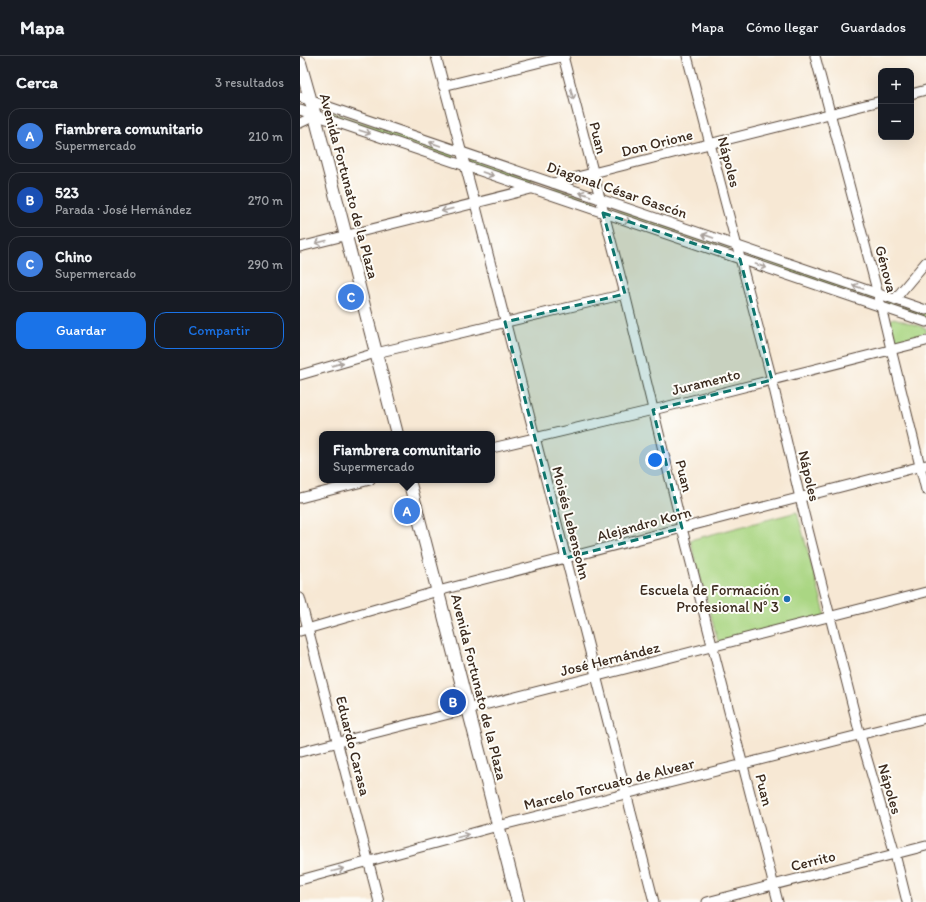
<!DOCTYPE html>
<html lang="es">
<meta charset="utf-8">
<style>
body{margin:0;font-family:Itim,sans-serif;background:#242831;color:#f1f3f6}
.controls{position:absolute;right:12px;top:12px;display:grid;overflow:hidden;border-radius:8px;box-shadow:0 4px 16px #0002}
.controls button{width:36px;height:36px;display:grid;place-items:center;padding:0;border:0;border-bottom:1px solid #363941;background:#171b24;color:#f1f3f6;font:20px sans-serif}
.you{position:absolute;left:355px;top:404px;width:14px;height:14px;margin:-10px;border:3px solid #fff;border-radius:50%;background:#1a73e8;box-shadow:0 0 0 6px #1a73e833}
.badge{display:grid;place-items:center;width:26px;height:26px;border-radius:50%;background:#1a73e8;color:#fff;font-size:13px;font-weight:700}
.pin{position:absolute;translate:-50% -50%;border:2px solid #fff;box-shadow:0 1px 4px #0006}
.popup{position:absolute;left:19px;top:375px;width:176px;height:52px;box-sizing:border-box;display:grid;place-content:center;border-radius:8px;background:#171b24;filter:drop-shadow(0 1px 3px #0005);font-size:13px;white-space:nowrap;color:#9ea1a6}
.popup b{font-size:15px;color:#f1f3f6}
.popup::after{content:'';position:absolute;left:50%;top:100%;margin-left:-8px;border:8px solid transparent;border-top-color:#171b24}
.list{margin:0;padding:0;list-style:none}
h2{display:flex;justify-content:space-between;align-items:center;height:52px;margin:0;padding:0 16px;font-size:17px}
h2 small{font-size:13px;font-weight:400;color:#9ea1a6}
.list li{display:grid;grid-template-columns:26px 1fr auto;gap:12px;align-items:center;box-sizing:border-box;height:56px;margin:0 8px 8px;padding:0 8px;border:1px solid #363941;border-radius:12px}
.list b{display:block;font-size:15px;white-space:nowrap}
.list p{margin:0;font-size:13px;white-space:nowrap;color:#9ea1a6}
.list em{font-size:13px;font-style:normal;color:#9ea1a6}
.actions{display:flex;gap:8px;padding:12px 16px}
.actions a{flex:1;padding:9px 0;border:1px solid #1a73e8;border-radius:12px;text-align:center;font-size:14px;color:#1a73e8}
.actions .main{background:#1a73e8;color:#fff}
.map{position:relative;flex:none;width:626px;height:846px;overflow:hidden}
header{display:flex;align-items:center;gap:24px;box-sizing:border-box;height:56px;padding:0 20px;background:#171b24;border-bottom:1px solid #363941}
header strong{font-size:19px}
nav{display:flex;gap:22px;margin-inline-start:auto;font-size:14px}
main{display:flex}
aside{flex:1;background:#171b24}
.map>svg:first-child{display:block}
.green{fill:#aad683;stroke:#728050}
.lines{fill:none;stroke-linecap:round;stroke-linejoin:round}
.minor-casing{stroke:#574639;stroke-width:11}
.major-casing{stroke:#574639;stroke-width:14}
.minor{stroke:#fff;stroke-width:9}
.major{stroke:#fff;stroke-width:12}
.oneway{stroke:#a79f9a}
.marked{fill:#0f766e;fill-opacity:0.2;stroke:#0f766e;stroke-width:3;stroke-dasharray:8 5;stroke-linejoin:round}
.poi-dot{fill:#1f6fb2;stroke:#fdfcf7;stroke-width:1.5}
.labels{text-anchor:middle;stroke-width:4;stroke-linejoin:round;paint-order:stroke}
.street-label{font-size:15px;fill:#3b2a1e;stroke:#fdfcf7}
.poi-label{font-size:15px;fill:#3b2a1e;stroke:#fdfcf7;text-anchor:end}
</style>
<header>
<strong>Mapa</strong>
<nav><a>Mapa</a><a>Cómo llegar</a><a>Guardados</a></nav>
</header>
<main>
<aside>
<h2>Cerca<small>3 resultados</small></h2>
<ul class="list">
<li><span class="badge" style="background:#3f7fe0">A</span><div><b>Fiambrera comunitario</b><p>Supermercado</p></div><em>210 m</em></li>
<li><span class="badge" style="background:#1a4fb4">B</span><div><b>523</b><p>Parada · José Hernández</p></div><em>270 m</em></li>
<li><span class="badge" style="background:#3f7fe0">C</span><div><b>Chino</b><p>Supermercado</p></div><em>290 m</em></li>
</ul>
<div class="actions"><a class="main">Guardar</a><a>Compartir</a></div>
</aside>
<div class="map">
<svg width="626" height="846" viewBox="0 0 626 846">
<rect width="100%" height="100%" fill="#fdfcf7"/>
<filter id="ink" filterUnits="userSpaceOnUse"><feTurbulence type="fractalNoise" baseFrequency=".025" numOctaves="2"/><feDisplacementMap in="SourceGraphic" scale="8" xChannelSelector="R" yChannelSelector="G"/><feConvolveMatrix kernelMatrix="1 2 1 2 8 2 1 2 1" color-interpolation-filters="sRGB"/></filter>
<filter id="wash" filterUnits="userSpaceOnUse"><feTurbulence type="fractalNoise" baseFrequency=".012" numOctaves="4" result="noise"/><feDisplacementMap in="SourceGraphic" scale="16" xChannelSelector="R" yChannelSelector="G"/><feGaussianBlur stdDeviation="0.9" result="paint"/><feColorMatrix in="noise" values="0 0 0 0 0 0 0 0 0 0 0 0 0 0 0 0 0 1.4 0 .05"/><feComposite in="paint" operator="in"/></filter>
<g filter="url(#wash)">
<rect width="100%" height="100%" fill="#f7e8d4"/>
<g class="green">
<path d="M32,56l122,41 1,6 -125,-42z"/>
<path d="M169,102l66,23 -9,2 -56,-18z"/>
<path d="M257,132l38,13 2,6 -50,-17z"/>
<path d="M308,149l121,42 2,6 -122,-42z"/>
<path d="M445,196l128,43 1,6 -127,-43z"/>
<path d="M585,244l41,13v6l-39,-13z"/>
<path d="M594,262l32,10v7l-26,7 -4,-1c-3,-5 -7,-16 -5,-21z"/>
<path d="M497,456l29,105 -107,28 -29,-105z"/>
</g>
</g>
<g filter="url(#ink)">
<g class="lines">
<g class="minor-casing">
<g id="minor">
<path d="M136,0l39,147 179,699"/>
<path d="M263,0l62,238 57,234 96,374"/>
<path d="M387,0l85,324 28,118 60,237 35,119 12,48"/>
<path d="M515,0l63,238 13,55 35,141"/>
<path d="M143,30l122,-30"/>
<path d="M611,38l15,-4"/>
<path d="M0,41l626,213"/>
<path d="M0,54l626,212"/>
<path d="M0,67l15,-7"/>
<path d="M253,127l328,-82"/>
<path d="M0,191l231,-58"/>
<path d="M595,243l31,-37"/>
<path d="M0,319l76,-22 249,-59"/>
<path d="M192,392l161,-38 273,-69"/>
<path d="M0,442l70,-18"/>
<path d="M0,542l79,304"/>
<path d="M0,575l138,-40 488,-126"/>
<path d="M0,696l626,-160"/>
<path d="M0,824l198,-54 428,-108"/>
<path d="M407,846l219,-56"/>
</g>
</g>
<g class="major-casing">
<g id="major">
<path d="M0,7l15,53 82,318"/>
<path d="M109,424l109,422"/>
</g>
</g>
<use href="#minor" class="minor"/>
<use href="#major" class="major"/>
</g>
<defs><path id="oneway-shaft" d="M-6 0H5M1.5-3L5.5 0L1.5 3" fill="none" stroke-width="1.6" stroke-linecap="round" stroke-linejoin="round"/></defs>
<g class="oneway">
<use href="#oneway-shaft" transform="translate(272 38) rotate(76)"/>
<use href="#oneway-shaft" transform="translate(65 76) rotate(18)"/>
<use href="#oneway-shaft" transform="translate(135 88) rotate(-161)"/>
<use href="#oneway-shaft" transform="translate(188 118) rotate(19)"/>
<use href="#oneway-shaft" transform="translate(285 138) rotate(-161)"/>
<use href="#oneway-shaft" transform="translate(147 154) rotate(166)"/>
<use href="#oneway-shaft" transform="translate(325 164) rotate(19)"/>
<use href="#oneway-shaft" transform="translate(408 180) rotate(-161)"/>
<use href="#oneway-shaft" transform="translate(21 186) rotate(166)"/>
<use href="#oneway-shaft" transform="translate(461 210) rotate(19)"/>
<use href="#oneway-shaft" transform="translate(558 231) rotate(-161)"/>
<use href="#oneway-shaft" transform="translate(38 308) rotate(-16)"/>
<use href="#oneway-shaft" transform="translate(163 780) rotate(-15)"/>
<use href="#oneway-shaft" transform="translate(38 814) rotate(-15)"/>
</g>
</g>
<path class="marked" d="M303,157l137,46 32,121 -119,30 29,118 -116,30 -61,-236 120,-28z"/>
<circle class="poi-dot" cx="487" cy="543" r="4"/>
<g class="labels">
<g class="street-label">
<text transform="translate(298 82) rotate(76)" y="5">Puan</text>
<text transform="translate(357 87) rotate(-14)" y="5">Don Orione</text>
<text transform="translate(429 106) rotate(75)" y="5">Nápoles</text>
<text transform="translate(49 130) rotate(75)" y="5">Avenida Fortunato de la Plaza</text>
<text transform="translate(317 134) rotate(19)" y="5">Diagonal César Gascón</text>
<text transform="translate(586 213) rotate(75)" y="5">Génova</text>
<text transform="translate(406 326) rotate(-14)" y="5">Juramento</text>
<text transform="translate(384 420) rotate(76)" y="5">Puan</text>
<text transform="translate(509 420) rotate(77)" y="5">Nápoles</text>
<text transform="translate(271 467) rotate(76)" y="5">Moisés Lebensohn</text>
<text transform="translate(344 468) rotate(-15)" y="5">Alejandro Korn</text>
<text transform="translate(310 603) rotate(-14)" y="5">José Hernández</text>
<text transform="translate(179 631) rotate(76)" y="5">Avenida Fortunato de la Plaza</text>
<text transform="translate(53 690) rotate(76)" y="5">Eduardo Carasa</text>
<text transform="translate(309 728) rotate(-14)" y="5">Marcelo Torcuato de Alvear</text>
<text transform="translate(590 733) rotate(74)" y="5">Nápoles</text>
<text transform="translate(464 734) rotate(76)" y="5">Puan</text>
<text transform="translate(513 805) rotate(-14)" y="5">Cerrito</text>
</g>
<g class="poi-label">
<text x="479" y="539">Escuela de Formación<tspan x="479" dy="17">Profesional N° 3</tspan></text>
</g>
</g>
</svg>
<div class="controls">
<button>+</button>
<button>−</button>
</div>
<div class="you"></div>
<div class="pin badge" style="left:107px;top:455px;background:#3f7fe0">A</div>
<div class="popup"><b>Fiambrera comunitario</b>Supermercado</div>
<div class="pin badge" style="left:153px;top:646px;background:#1a4fb4">B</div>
<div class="pin badge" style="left:51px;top:241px;background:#3f7fe0">C</div>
</div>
</main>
